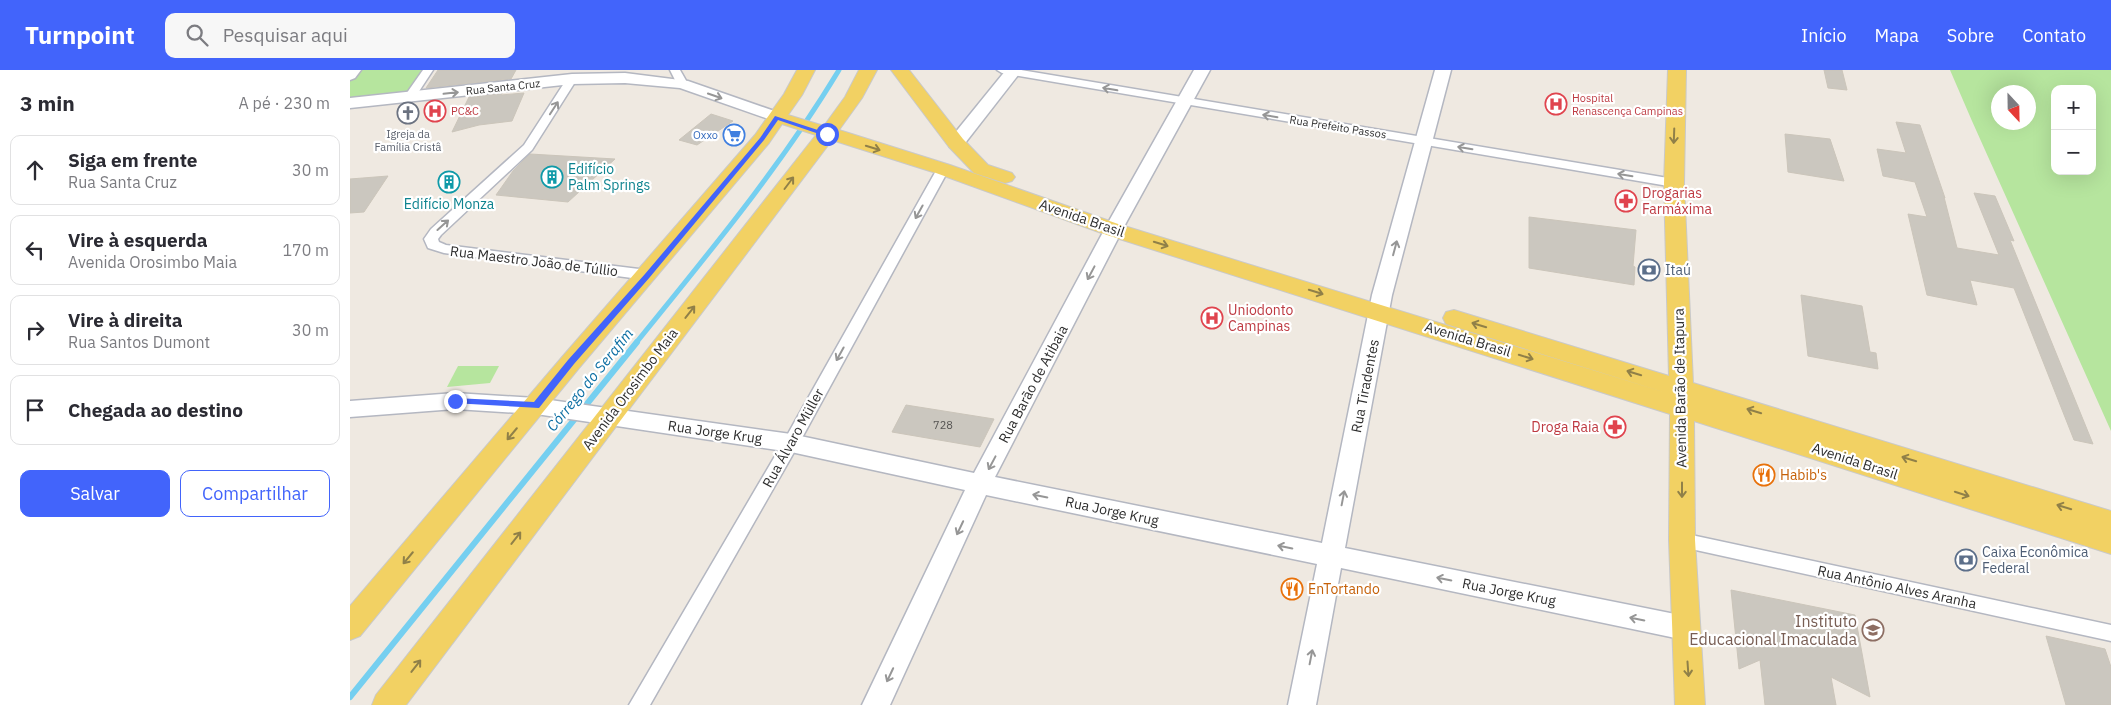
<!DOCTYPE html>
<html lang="pt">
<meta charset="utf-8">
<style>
body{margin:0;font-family:"IBM Plex Sans",sans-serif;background:#f7f7f7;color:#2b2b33}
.controls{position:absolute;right:15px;top:15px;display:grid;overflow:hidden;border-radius:10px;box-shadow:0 5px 20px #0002}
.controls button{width:45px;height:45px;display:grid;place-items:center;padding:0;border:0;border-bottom:1px solid #e1e1e2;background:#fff;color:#2b2b33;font:25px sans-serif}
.compass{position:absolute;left:1641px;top:15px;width:45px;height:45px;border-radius:50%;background:#fff;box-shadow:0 5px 20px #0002;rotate:158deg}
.stop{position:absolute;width:15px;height:15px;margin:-11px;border:4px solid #4264fb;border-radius:50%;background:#fff}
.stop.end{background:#4264fb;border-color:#fff;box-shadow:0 1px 5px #0008}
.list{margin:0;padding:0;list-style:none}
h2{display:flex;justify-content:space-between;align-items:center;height:65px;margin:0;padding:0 20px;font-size:21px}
h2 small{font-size:16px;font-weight:400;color:#7c7c81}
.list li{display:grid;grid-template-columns:32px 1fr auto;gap:15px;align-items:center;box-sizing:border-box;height:70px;margin:0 10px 10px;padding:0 10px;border:1px solid #e1e1e2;border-radius:10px}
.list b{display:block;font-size:19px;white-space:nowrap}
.list p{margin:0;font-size:16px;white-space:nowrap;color:#7c7c81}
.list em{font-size:16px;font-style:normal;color:#7c7c81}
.actions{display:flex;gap:10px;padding:15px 20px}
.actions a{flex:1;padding:11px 0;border:1px solid #4264fb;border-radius:10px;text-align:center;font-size:18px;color:#4264fb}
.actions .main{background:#4264fb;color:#fff}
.icon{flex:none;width:28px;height:28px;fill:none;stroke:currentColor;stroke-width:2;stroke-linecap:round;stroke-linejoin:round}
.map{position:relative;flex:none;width:1761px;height:635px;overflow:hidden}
header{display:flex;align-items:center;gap:30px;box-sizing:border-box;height:70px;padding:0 25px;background:#4264fb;color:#fff}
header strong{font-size:24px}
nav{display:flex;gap:28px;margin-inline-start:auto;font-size:18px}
.search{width:350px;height:45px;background:#f7f7f7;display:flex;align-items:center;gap:12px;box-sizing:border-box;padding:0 18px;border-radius:10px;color:#7c7c81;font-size:19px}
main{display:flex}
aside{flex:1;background:#fff}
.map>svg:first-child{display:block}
.green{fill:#b6e59e;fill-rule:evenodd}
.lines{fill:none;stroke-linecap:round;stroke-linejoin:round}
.stream-far1{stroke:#75cff0;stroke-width:5}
.stream{stroke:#75cff0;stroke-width:6}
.building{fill:#cbc7bf;stroke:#cbc5ba}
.street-casing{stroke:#b4b7c1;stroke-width:3}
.secondary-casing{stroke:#b4b7c1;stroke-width:3}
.primary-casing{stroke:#c9c9c9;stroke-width:2}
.street{fill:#fff;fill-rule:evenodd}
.secondary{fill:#fff;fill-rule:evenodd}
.primary{fill:#f2d163;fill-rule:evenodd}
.oneway{stroke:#969696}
.oneway2{stroke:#908048}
.route{fill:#4264fb}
.labels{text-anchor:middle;stroke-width:4.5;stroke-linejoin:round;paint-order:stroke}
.far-street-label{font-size:11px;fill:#2e2e2e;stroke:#fff}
.far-health-label{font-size:11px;fill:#be3a42;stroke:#fff;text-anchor:start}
.far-worship-label{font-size:11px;fill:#5b616d;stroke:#fff}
.far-shop-label{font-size:11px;fill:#366cbe;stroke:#fff;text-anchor:end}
.number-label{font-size:11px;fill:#555452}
.culture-label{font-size:14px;fill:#0d838f;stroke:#fff;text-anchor:start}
.health-label{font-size:14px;fill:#be3a42;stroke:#fff;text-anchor:start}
.street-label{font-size:14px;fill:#2e2e2e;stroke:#fff}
.service-label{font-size:14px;fill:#4e5e75;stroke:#fff;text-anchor:start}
.food-label{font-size:14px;fill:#c56008;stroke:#fff;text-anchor:start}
.water-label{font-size:15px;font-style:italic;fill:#0d6fa3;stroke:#fff}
.near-education-label{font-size:16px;fill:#785e54;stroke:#fff;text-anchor:end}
</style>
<header>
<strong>Turnpoint</strong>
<div class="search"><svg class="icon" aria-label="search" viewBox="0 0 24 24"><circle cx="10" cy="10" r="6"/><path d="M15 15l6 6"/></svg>Pesquisar aqui</div>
<nav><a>Início</a><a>Mapa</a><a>Sobre</a><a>Contato</a></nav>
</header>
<main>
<aside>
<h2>3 min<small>A pé · 230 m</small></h2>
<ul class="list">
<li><svg class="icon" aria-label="ahead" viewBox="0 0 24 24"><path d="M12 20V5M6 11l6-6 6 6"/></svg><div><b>Siga em frente</b><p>Rua Santa Cruz</p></div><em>30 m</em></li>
<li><svg class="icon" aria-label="left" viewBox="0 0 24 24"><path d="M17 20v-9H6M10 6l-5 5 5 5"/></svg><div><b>Vire à esquerda</b><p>Avenida Orosimbo Maia</p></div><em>170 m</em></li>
<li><svg class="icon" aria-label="right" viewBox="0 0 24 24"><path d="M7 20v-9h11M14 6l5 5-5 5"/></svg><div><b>Vire à direita</b><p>Rua Santos Dumont</p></div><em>30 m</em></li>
<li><svg class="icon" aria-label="arrive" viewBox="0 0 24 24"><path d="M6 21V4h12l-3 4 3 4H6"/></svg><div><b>Chegada ao destino</b></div></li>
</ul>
<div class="actions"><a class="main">Salvar</a><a>Compartilhar</a></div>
</aside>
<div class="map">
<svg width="1761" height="635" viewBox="0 0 1761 635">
<rect width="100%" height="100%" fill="#efe9e1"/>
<g class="green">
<path d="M3,0h77l-19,27 -61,6v-28z"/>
<path d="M1600,0h161v361l-139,-310zM1705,19h37v82h-37zM1678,22v30h-30v-30z"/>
<path d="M108,296h41l-9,17 -43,4z"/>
</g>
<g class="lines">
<path class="stream-far1" d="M286,273c71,-88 144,-175 203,-273"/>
<path class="stream" d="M0,627l287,-355"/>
</g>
<g class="building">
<path d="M88,0h78l-5,9 -85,9z"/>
<path d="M1474,0h18l5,20 -19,-2z"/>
<path d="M152,23l-1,2 23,-2 -12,28 -33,4 -27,7 17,-35z"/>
<path d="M361,44l22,7 -36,24 -18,-5z"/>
<path d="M1546,52l24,3 25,73 -1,-1 13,51 42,7 -25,-62 21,3 19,45 -4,-1 83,204 -19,-4 -60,-152 -44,-8 7,25 -50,-10 -19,-81 19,3 -12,-35 -32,-6 -6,-27 29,4z"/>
<path d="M1435,64l45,5 14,42 -56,-9z"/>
<path d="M180,84l85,5 -47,43 -72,-7 17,-24z"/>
<path d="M38,106l-24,36 -14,1v-34z"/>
<path d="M1179,147l107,13 -3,36 2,1 -1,18 -105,-17z"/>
<path d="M1451,225l61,11 8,46 6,1 2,16 -70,-13z"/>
<path d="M556,335l88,14 -14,28 -88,-15z"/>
<path d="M1381,520l124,25 15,82 -39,-20 5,28h-71l-5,-45 -21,9z"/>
<path d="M1696,566l59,13 6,18v38h-45z"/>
</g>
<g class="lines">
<g class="street-casing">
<g id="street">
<path d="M73,0h10l-19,29h-8l-2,-2z"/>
<path d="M320,0h10l8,14 -2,2h-8z"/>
<path d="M647,0h24l653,109 6,4 -6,4 -672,-114z"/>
<path d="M222,6l5,3 -45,71 -91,85 -3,4 1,3 7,3 201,25 5,2 2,3 -2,3 -5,2 -203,-27 -16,-5 -4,-9 7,-10 93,-84 44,-68z"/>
<path d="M593,95l6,4 -152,278 -147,258h-21l156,-266 152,-270z"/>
<path d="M1332,463l429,92v16l-429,-94 -6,-2 -2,-5 2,-5z"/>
</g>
</g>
<g class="secondary-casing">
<g id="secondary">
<path d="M0,0h11l-6,8 -5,2z"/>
<path d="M656,0h16l-60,77h-12l-2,-4 2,-4z"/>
<path d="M844,0h16l-83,151 -132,256 327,66 50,-248 63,-225h16l-59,225 -47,253 340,68 9,4 4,8 -4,8 -9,4 -344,-72 -25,137h-28l29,-141 -331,-69 -96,210h-28l103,-215 -174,-38 -255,-38 -81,-5 -105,8v-16l105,-8 81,5 255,36 183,39 135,-252z"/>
<path d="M275,3l63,8 95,33 2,3 -2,3 -6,2 -97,-34 -55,-5 -53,1 -222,24v-10l222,-24z"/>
</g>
</g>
<g class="primary-casing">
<g id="primary">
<path d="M447,0h18l-13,25 -14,20 36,11 21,-29 14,-27h18l-15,28 -23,32 111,35 171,60 549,169 -224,-70 -3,-6 3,-6 8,-2 215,66 -5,-193 4,-113h18l-2,113 9,200 418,128v43l-417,-133 1,119 10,165h-30l-6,-165 1,-126 -563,-179 -171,-62 -104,-33 -426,565h-34l4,-10 440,-560 -34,-11 -13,19 -190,225 -219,268 -10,4v-34l213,-250 192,-221 29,-41z"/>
<path d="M541,0h18l54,69 25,26 24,8 3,4 -3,4 -7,2 -31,-10 -25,-26z"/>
</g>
</g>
<use href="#street" class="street"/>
<use href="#secondary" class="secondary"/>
<use href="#primary" class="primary"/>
</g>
<defs><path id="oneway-shaft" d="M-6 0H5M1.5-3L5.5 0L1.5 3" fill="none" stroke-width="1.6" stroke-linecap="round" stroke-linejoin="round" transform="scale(1.25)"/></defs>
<g class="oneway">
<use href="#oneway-shaft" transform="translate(760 19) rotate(-170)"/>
<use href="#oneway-shaft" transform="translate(101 23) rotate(-6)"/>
<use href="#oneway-shaft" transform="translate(365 26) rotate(19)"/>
<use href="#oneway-shaft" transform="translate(204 38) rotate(-57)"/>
<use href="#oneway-shaft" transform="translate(920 46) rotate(-171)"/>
<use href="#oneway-shaft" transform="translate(1115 78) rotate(-171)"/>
<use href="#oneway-shaft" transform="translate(1275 105) rotate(-171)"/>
<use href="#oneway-shaft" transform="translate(569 142) rotate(119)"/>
<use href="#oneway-shaft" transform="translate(93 155) rotate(-42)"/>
<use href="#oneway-shaft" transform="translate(1045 178) rotate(-75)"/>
<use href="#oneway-shaft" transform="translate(741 203) rotate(118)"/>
<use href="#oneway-shaft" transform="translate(490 284) rotate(119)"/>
<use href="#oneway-shaft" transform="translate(642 393) rotate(118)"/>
<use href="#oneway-shaft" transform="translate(690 426) rotate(-169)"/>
<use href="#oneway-shaft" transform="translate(993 428) rotate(-79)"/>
<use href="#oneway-shaft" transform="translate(610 458) rotate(115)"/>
<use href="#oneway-shaft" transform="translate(935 477) rotate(-168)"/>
<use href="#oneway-shaft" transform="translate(1094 509) rotate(-169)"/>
<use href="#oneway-shaft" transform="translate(1287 549) rotate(-169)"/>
<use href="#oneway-shaft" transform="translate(961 587) rotate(-79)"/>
<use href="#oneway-shaft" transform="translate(540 605) rotate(115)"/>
</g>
<g class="oneway2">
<use href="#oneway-shaft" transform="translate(1324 66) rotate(92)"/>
<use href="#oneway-shaft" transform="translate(523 78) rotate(17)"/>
<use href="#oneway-shaft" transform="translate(439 113) rotate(-53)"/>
<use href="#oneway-shaft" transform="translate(811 174) rotate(17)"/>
<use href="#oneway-shaft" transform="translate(966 222) rotate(17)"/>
<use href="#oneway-shaft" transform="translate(340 242) rotate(-52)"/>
<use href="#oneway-shaft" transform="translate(1129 255) rotate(-163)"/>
<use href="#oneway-shaft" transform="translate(1176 287) rotate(17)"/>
<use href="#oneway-shaft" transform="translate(1284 303) rotate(-163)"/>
<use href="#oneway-shaft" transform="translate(1404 341) rotate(-163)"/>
<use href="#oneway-shaft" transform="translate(162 364) rotate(130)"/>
<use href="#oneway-shaft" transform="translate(1559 389) rotate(-163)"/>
<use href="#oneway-shaft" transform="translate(1332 420) rotate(90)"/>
<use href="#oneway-shaft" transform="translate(1612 424) rotate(18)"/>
<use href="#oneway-shaft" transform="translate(1714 437) rotate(-163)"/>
<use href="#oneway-shaft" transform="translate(166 468) rotate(-52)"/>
<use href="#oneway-shaft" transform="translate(58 488) rotate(130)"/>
<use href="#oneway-shaft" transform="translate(66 596) rotate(-52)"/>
<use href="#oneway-shaft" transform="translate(1338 599) rotate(86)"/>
</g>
<path class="route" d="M425,46l55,18 -5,2 -47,-16 -14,20 -114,137 -76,87 -35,44 -87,-5v-5h3l79,4 34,-42 77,-86 115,-136z"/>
<defs>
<g id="hospital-ring" transform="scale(1.125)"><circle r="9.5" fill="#fff" stroke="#e0444e" stroke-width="1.5"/><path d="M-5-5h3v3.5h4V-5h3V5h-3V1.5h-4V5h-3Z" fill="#e0444e"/></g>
<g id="church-ring" transform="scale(1.125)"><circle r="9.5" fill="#fff" stroke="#6b7280" stroke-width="1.5"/><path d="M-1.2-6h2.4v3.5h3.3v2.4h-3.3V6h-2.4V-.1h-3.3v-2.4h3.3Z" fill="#6b7280"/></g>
<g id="supermarket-ring" transform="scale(1.125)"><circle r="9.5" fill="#fff" stroke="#3f7fe0" stroke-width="1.5"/><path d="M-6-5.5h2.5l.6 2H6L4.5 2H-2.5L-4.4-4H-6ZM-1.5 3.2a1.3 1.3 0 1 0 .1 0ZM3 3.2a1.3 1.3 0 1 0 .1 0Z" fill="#3f7fe0"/></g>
<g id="building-ring" transform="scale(1.125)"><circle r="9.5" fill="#fff" stroke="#0f9aa8" stroke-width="1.5"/><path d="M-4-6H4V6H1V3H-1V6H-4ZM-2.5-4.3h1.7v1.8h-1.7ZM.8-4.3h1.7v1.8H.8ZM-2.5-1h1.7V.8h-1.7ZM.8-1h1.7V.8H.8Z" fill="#0f9aa8"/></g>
<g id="pharmacy-ring" transform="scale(1.125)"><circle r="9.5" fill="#fff" stroke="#e0444e" stroke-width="1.5"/><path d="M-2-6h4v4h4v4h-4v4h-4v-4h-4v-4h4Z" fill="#e0444e"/></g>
<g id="bank-ring" transform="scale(1.125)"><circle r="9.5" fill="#fff" stroke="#5c6f8a" stroke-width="1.5"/><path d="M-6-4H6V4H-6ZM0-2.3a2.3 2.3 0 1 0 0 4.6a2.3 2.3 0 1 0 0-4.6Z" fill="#5c6f8a"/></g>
<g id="restaurant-ring" transform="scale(1.125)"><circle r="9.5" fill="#fff" stroke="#e8710a" stroke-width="1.5"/><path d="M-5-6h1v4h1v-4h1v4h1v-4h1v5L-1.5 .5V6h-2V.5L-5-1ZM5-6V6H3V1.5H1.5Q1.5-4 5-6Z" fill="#e8710a"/></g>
<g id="school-ring" transform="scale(1.125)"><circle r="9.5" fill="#fff" stroke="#8d6e63" stroke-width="1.5"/><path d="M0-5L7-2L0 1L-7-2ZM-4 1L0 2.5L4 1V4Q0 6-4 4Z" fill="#8d6e63"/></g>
</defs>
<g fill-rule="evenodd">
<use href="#hospital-ring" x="1206" y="34"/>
<use href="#hospital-ring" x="85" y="41"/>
<use href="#church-ring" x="58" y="43"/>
<use href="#supermarket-ring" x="384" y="65"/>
<use href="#building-ring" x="202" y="107"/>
<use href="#building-ring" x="99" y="112"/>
<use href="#pharmacy-ring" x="1276" y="131"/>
<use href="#bank-ring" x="1299" y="200"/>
<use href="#hospital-ring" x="862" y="248"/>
<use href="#pharmacy-ring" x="1265" y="357"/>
<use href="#restaurant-ring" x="1414" y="405"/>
<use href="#bank-ring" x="1616" y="490"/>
<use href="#restaurant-ring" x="942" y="519"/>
<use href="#school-ring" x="1523" y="560"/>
</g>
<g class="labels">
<g class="far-street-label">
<text transform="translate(153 17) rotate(-6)" y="4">Rua Santa Cruz</text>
<text transform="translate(988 57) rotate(9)" y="4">Rua Prefeito Passos</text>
</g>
<g class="far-health-label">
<text x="1222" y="32">Hospital<tspan x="1222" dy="13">Renascença Campinas</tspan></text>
<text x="101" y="45">PC&amp;C</text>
</g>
<g class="far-worship-label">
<text x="58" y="68">Igreja da<tspan x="58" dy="13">Família Cristâ</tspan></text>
</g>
<g class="far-shop-label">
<text x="368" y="69">Oxxo</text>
</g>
<g class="number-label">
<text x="593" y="359">728</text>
</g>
<g class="culture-label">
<text x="218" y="104">Edifício<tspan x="218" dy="16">Palm Springs</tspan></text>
<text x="99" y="139" text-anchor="middle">Edifício Monza</text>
</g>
<g class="health-label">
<text x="1292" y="128">Drogarias<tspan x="1292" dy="16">Farmáxima</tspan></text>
<text x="878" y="245">Uniodonto<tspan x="878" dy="16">Campinas</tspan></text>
<text x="1249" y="362" text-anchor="end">Droga Raia</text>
</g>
<g class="street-label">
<text transform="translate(732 148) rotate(19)" y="5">Avenida Brasil</text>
<text transform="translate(184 191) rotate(7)" y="5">Rua Maestro João de Túllio</text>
<text transform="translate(1118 269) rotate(17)" y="5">Avenida Brasil</text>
<text transform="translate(683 314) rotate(-62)" y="5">Rua Barão de Atibaia</text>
<text transform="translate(1015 316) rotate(-79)" y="5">Rua Tiradentes</text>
<text transform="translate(1330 318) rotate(-91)" y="5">Avenida Barão de Itapura</text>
<text transform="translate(280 319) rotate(-53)" y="5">Avenida Orosimbo Maia</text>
<text transform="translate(365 362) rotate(8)" y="5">Rua Jorge Krug</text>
<text transform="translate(443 368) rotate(-61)" y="5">Rua Álvaro Müller</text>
<text transform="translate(1505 391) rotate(18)" y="5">Avenida Brasil</text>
<text transform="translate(762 441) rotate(12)" y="5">Rua Jorge Krug</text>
<text transform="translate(1547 517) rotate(12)" y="5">Rua Antônio Alves Aranha</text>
<text transform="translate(1159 522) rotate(11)" y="5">Rua Jorge Krug</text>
</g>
<g class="service-label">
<text x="1315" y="205">Itaú</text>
<text x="1632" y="487">Caixa Econômica<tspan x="1632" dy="16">Federal</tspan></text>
</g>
<g class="food-label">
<text x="1430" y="410">Habib's</text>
<text x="958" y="524">EnTortando</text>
</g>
<g class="water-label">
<text transform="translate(240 310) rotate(-51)" y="5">Córrego do Serafim</text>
</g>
<g class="near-education-label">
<text x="1507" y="557">Instituto<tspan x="1507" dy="18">Educacional Imaculada</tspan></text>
</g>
</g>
</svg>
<div class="controls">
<button>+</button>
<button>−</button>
</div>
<svg class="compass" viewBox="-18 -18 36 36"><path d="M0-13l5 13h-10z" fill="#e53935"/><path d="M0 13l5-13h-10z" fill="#7c7c81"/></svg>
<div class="stop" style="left:477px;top:64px"></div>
<div class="stop end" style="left:105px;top:331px"></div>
</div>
</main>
